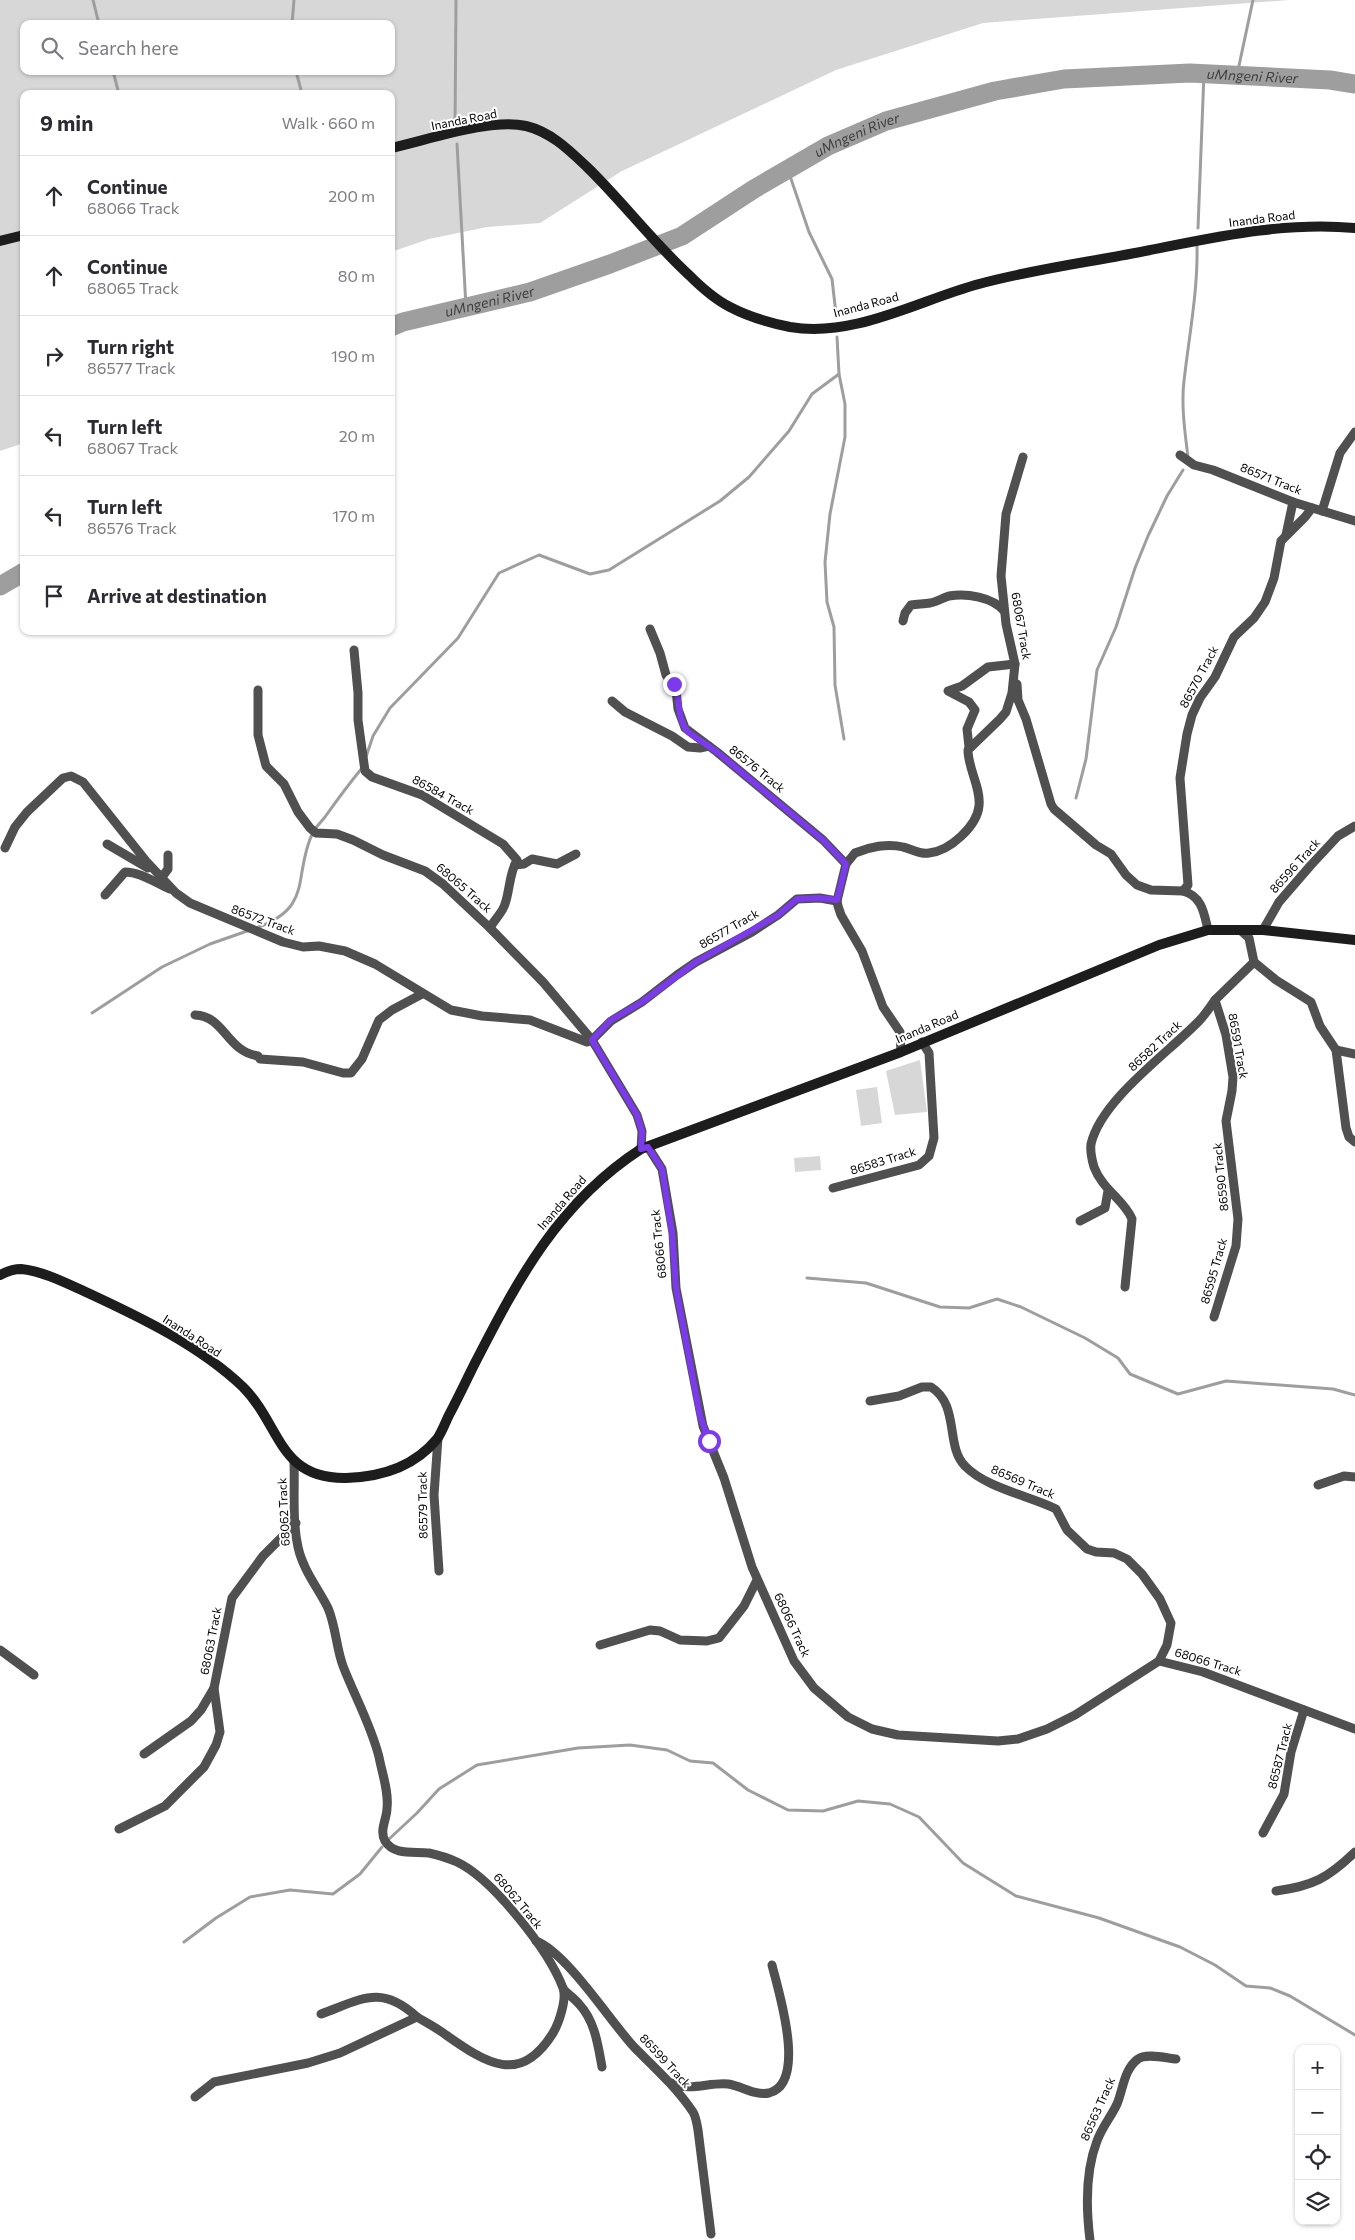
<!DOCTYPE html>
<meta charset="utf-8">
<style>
body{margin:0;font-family:Commissioner,sans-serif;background:#f2f2f3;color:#2b2b33}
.controls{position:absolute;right:15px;bottom:15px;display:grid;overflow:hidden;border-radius:10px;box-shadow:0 1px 4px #0004}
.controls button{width:45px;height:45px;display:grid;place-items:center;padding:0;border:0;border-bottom:1px solid #e1e1e2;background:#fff;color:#2b2b33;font:25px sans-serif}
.stop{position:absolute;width:15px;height:15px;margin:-11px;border:4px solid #7c3aed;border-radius:50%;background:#fff}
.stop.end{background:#7c3aed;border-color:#fff;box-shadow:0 1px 5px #0008}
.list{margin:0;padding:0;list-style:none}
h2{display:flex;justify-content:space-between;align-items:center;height:65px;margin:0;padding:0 20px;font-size:21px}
h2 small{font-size:16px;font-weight:400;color:#7c7c81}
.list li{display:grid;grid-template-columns:32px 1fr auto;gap:15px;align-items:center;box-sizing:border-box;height:80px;padding:0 20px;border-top:1px solid #e1e1e2}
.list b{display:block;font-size:19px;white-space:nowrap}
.list p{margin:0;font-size:16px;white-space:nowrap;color:#7c7c81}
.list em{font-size:16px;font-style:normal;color:#7c7c81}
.icon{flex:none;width:28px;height:28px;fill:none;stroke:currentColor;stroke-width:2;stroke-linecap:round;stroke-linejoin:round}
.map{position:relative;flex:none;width:1355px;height:2240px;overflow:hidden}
.search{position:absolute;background:#fff;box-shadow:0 1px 4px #0004;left:20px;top:20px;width:375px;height:55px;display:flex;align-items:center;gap:12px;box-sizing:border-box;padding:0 18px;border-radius:10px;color:#7c7c81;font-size:19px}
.panel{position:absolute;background:#fff;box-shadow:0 1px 4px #0004;left:20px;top:90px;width:375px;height:545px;border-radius:10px}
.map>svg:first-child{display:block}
.green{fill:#d7d7d7;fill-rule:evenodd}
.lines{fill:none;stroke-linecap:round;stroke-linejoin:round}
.stream{stroke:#9e9e9e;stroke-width:3}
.river{stroke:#9e9e9e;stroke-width:19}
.street{stroke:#505050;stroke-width:9}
.secondary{stroke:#1d1d1d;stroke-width:10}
.route{stroke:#7c3aed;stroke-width:6}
.labels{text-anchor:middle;stroke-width:4;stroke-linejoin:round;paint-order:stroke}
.street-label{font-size:12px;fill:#000;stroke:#fff}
.water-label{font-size:14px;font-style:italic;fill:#3f3f3f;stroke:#fff}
</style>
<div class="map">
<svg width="1355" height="2240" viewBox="0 0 1355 2240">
<rect width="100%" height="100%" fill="#fff"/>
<g class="green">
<path d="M0,0h1289l-306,23 -147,47 -214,101 -82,52 -53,4 -58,12 -38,13v-158h-367v349l-24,8zM24,24h367v47h-367z"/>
<path d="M920,1060l7,52 -32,3 -9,-44z"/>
<path d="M877,1087l5,36 -21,3 -5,-36z"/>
<path d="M820,1156l1,14 -26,2 -1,-14z"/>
</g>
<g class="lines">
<g class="stream">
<path d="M93,0l6,24"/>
<path d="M292,24l2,-24"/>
<path d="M113,71l6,23"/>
<path d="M296,71l6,23"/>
<path d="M1237,75l16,-75"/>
<path d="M455,127l1,-127"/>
<path d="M457,144l9,163"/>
<path d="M788,170l21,62 23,47 4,35"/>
<path d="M1198,228l6,-155"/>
<path d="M837,337l2,37 6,30v33l-15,77 -5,48 2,40 7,25 1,58 9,54"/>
<path d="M1188,457c-3,-24 -7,-52 -4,-76 5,-45 14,-90 13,-135"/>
<path d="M366,757l7,-21 17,-28 68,-70 41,-65 40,-18 51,19 19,-4 111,-69 29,-24 40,-46 23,-37 27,-20"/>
<path d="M1076,798l10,-39 11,-89 19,-43 19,-59 13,-32 19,-40 16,-26"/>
<path d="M256,928c59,-21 36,-52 57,-96 3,-5 8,-10 12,-15 12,-17 24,-33 37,-49"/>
<path d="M92,1013l70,-46 48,-23 40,-14"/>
<path d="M807,1278l59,5 74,24 29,1 28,-9 24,8 64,31 33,20 12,16 48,20 48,-13 107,8 22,6"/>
<path d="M388,1840l29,-27 22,-24 38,-24 101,-17 52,-3 37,5 23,11 23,2 35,27 40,20 35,1 35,-10 32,3 29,13 44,46 53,33 83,22 81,29 35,18 31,21 24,2 20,8 65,39"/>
<path d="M184,1942l32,-24 34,-21 40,-7 43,4 27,-20 22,-27"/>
</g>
<g class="river">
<path id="s1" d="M391,327l12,-5 127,-30 80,-28 72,-28 72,-47 74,-43 58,-25 109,-30 69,-12 126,-6 140,7 25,4"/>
<path d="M0,586l24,-14"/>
</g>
<g class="street">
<path d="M1180,455l14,10 19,5 80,32 62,19"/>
<path d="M1322,511l18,-58 15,-21"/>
<path d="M1286,535l7,-33"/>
<path d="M903,621l2,-8 6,-8c6,-1 13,-1 19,-2 7,-1 12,-5 19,-7 17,-3 44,1 55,15"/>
<path d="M650,629l10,24 6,22 10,15 2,19 7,19 32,24 106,88 23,24"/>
<path d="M354,650l4,43v27l7,51 7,6 50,18 81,49 14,16c-8,14 -7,30 -12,44 -2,8 -11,16 -15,24"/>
<path d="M1017,684l1,16 8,19 25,85 3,5 42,36 15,9 15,21 11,10 14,5 32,1"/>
<path d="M258,690v45l8,31 18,18 14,28 12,16 6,5 21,1 16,6 30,15 42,16 18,13 47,44 53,54 49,58 45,75 5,16 -1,18"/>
<path d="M612,701l13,11 47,24 16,11 12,1 9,-2"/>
<path d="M969,747l-2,-18 8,-19 -6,-8 -21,-11 14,-5 26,-19 27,-3"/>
<path d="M107,844l41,24"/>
<path d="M5,848l10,-21 12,-15 36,-34 8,-2 12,6 63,79 30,32 14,10 93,39 20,5 16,-1 26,5 30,13 76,46 31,6 48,4 57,22 5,-2 19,-19 31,-19 35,-27 19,-13 56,-30 26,-17 19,-16 23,-1 17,3"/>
<path d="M515,865l9,-1 8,-5 25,5 19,-10"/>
<path d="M159,875l3,2 6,-8v-14"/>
<path d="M105,895l20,-23c16,0 30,11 45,17"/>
<path d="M1208,930c-4,-17 -6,-34 -25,-39l5,-6 -8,-107 7,-44 5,-19 8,-17 15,-21 19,-40 20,-19 11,-16 9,-24 7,-37 24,-24 7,-9"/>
<path d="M1240,930l9,8 5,24 22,18 35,22 9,24 16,24 10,78 3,9 6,5"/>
<path d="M1263,930l16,-28 32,-37 27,-29 17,-10"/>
<path d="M195,1015c30,1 31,36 63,41l2,3 43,3 40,11h8l11,-14 17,-39 13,-10 30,-16"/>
<path d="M1336,1050l19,4"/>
<path d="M901,1052l-1,-20 -17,-25 -21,-56 -21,-36 -3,-9 -1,-5 9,-37 9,-11c14,-6 33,-10 48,-6 9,2 17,8 26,6 21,-2 48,-27 50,-47 2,-19 -11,-37 -11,-56l32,-31 6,-7 6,-19 3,-29 -9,-40 -5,-48 5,-62 17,-57"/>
<path d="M648,1147l14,22 11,64 3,55 27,138 21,52 28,89 42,94 20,27 34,29 24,12 26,6 100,6 20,-2 29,-10 28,-14 84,-54 44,11 152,57"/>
<path d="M833,1188l86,-23 10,-9 5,-18 -5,-85 -7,-11"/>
<path d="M1080,1221l25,-13 3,-17"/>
<path d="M1125,1287l7,-68c-7,-18 -30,-30 -38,-52 -2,-7 -4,-16 -3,-23 10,-44 77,-91 108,-123 6,-6 11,-14 16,-21"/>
<path d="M1214,1317l22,-71 2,-27 -12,-98 6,-30 1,-14 -7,-42 -11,-35 39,-38"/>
<path d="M870,1401l29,-5 23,-9h9c29,18 14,59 34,79 21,22 65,30 91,43l11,21 20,19 9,3 18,1 13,6 15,15 18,25 11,24 -4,22 -8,16"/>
<path d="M438,1438l-4,57 5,76"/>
<path d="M1318,1485l26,-9 11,1"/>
<path d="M600,1645l50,-15 10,1 20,9 27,1 12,-3 25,-32 13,-26"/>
<path d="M0,1650l34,25"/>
<path d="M144,1754l47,-33 10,-11 13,-22"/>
<path d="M119,1829l46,-23 39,-39 12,-22 4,-13 -6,-44 18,-90 31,-42 33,-33"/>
<path d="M1263,1833l21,-39 7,-42 13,-42"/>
<path d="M1276,1891c37,-5 52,-13 79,-39"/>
<path d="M536,1941c31,12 74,80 98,106 21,21 42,40 59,65 3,5 4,12 5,18l13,104"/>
<path d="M564,1990c5,5 11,9 15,14 16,17 19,41 23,63"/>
<path d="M321,2014c41,-15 60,-30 96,3"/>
<path d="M672,2083c18,9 37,-1 56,1 14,2 27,12 41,9 39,-10 9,-103 3,-128"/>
<path d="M195,2097l19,-15 94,-19 32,-10 77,-36c10,6 20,11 29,18 40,28 74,51 107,-2 6,-10 14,-34 10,-45 -14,-37 -70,-109 -106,-126 -9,-4 -19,-7 -28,-9 -14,-2 -35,3 -44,-12 -6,-11 2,-22 2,-33 2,-16 -5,-35 -8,-51 -8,-32 -24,-60 -36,-91 -7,-19 -7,-39 -15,-58 -10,-20 -25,-38 -30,-61 -6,-27 -3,-57 -4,-85"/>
<path d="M1090,2240c-4,-32 -5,-68 7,-99 5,-14 14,-24 20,-37 6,-14 7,-35 21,-45 8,-6 28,-1 38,0"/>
</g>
<g class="secondary">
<path d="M391,148c37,-8 99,-30 135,-22 25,6 43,24 61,41 35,34 65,74 102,108 12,12 25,24 41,32 19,10 40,16 60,20 65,11 129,-27 189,-43 51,-14 104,-21 156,-31 73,-14 145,-32 220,-25"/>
<path d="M0,241l24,-6"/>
<path d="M0,1275c6,-3 14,-6 21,-6 22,2 47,15 67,24 54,25 112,53 155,94 38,38 35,92 103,91 35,-1 68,-11 91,-39 5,-7 8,-16 12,-24 9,-17 17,-34 26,-52 43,-84 84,-161 166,-214l260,-97 258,-107 49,-15h55l92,10"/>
</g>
</g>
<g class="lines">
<path class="route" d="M674,684c7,15 2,34 14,48l29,20 106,88 23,24 -9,36 -17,-2 -23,1 -19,16 -82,47 -54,40 -31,18 -19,20 45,75 5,16 -1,18 7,-2 14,22 10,64 4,55 24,128 9,25"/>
</g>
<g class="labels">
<g class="street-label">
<text transform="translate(464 120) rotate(-11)" y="4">Inanda Road</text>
<text transform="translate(1262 219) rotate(-7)" y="4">Inanda Road</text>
<text transform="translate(866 305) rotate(-15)" y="4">Inanda Road</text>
<text transform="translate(1271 479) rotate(22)" y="4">86571 Track</text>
<text transform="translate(1021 626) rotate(80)" y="4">68067 Track</text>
<text transform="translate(1199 677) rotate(-62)" y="4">86570 Track</text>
<text transform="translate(757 769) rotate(39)" y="4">86576 Track</text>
<text transform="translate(443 795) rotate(29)" y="4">86584 Track</text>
<text transform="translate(1295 866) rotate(-48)" y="4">86596 Track</text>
<text transform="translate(464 888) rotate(41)" y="4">68065 Track</text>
<text transform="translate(263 920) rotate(20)" y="4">86572 Track</text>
<text transform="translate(729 929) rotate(-30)" y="4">86577 Track</text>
<text transform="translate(927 1027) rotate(-23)" y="4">Inanda Road</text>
<text transform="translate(1155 1046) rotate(-43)" y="4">86582 Track</text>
<text transform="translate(1238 1046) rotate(80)" y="4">86591 Track</text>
<text transform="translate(883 1161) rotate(-17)" y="4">86583 Track</text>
<text transform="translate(1221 1177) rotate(-96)" y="4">86590 Track</text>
<text transform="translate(562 1203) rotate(-49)" y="4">Inanda Road</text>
<text transform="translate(659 1244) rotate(-96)" y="4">68066 Track</text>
<text transform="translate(1214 1271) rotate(-74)" y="4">86595 Track</text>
<text transform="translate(192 1336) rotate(33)" y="4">Inanda Road</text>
<text transform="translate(1023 1482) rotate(23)" y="4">86569 Track</text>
<text transform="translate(423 1505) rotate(-91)" y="4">86579 Track</text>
<text transform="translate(284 1512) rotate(-93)" y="4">68062 Track</text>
<text transform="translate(792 1625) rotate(65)" y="4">68066 Track</text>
<text transform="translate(211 1641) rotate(-79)" y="4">68063 Track</text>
<text transform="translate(1208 1662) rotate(17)" y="4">68066 Track</text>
<text transform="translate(1280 1756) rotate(-76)" y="4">86587 Track</text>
<text transform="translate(518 1901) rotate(50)" y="4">68062 Track</text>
<text transform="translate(665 2061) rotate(47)" y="4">86599 Track</text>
<text transform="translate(1098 2109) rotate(-66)" y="4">86563 Track</text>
</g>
<g class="water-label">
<text dy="5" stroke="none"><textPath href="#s1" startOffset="912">uMngeni River</textPath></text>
<text dy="5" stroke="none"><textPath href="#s1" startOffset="508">uMngeni River</textPath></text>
<text dy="5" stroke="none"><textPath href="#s1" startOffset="102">uMngeni River</textPath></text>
</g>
</g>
</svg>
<div class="controls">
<button>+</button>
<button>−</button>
<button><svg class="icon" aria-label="locate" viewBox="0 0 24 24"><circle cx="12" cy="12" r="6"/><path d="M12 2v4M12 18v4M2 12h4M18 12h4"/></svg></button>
<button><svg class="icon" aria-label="layers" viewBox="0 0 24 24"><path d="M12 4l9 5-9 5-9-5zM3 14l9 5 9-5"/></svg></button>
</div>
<div class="stop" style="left:709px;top:1441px"></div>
<div class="stop end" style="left:674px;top:684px"></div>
<div class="search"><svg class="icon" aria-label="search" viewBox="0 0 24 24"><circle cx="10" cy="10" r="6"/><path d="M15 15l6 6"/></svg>Search here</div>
<section class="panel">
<h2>9 min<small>Walk · 660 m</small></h2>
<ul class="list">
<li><svg class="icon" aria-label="ahead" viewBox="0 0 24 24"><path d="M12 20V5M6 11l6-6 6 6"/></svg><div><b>Continue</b><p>68066 Track</p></div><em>200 m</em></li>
<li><svg class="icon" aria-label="ahead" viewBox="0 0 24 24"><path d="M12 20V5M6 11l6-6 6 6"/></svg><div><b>Continue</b><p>68065 Track</p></div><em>80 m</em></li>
<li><svg class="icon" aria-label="right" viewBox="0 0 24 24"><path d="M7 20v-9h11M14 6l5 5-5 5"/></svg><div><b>Turn right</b><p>86577 Track</p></div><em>190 m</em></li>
<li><svg class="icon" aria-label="left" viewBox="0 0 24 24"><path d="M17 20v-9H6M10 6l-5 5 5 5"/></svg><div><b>Turn left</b><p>68067 Track</p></div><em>20 m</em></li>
<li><svg class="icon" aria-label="left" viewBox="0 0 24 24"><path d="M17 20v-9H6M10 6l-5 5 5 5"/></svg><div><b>Turn left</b><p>86576 Track</p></div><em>170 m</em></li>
<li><svg class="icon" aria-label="arrive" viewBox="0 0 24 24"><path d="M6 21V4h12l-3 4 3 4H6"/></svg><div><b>Arrive at destination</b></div></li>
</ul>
</section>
</div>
